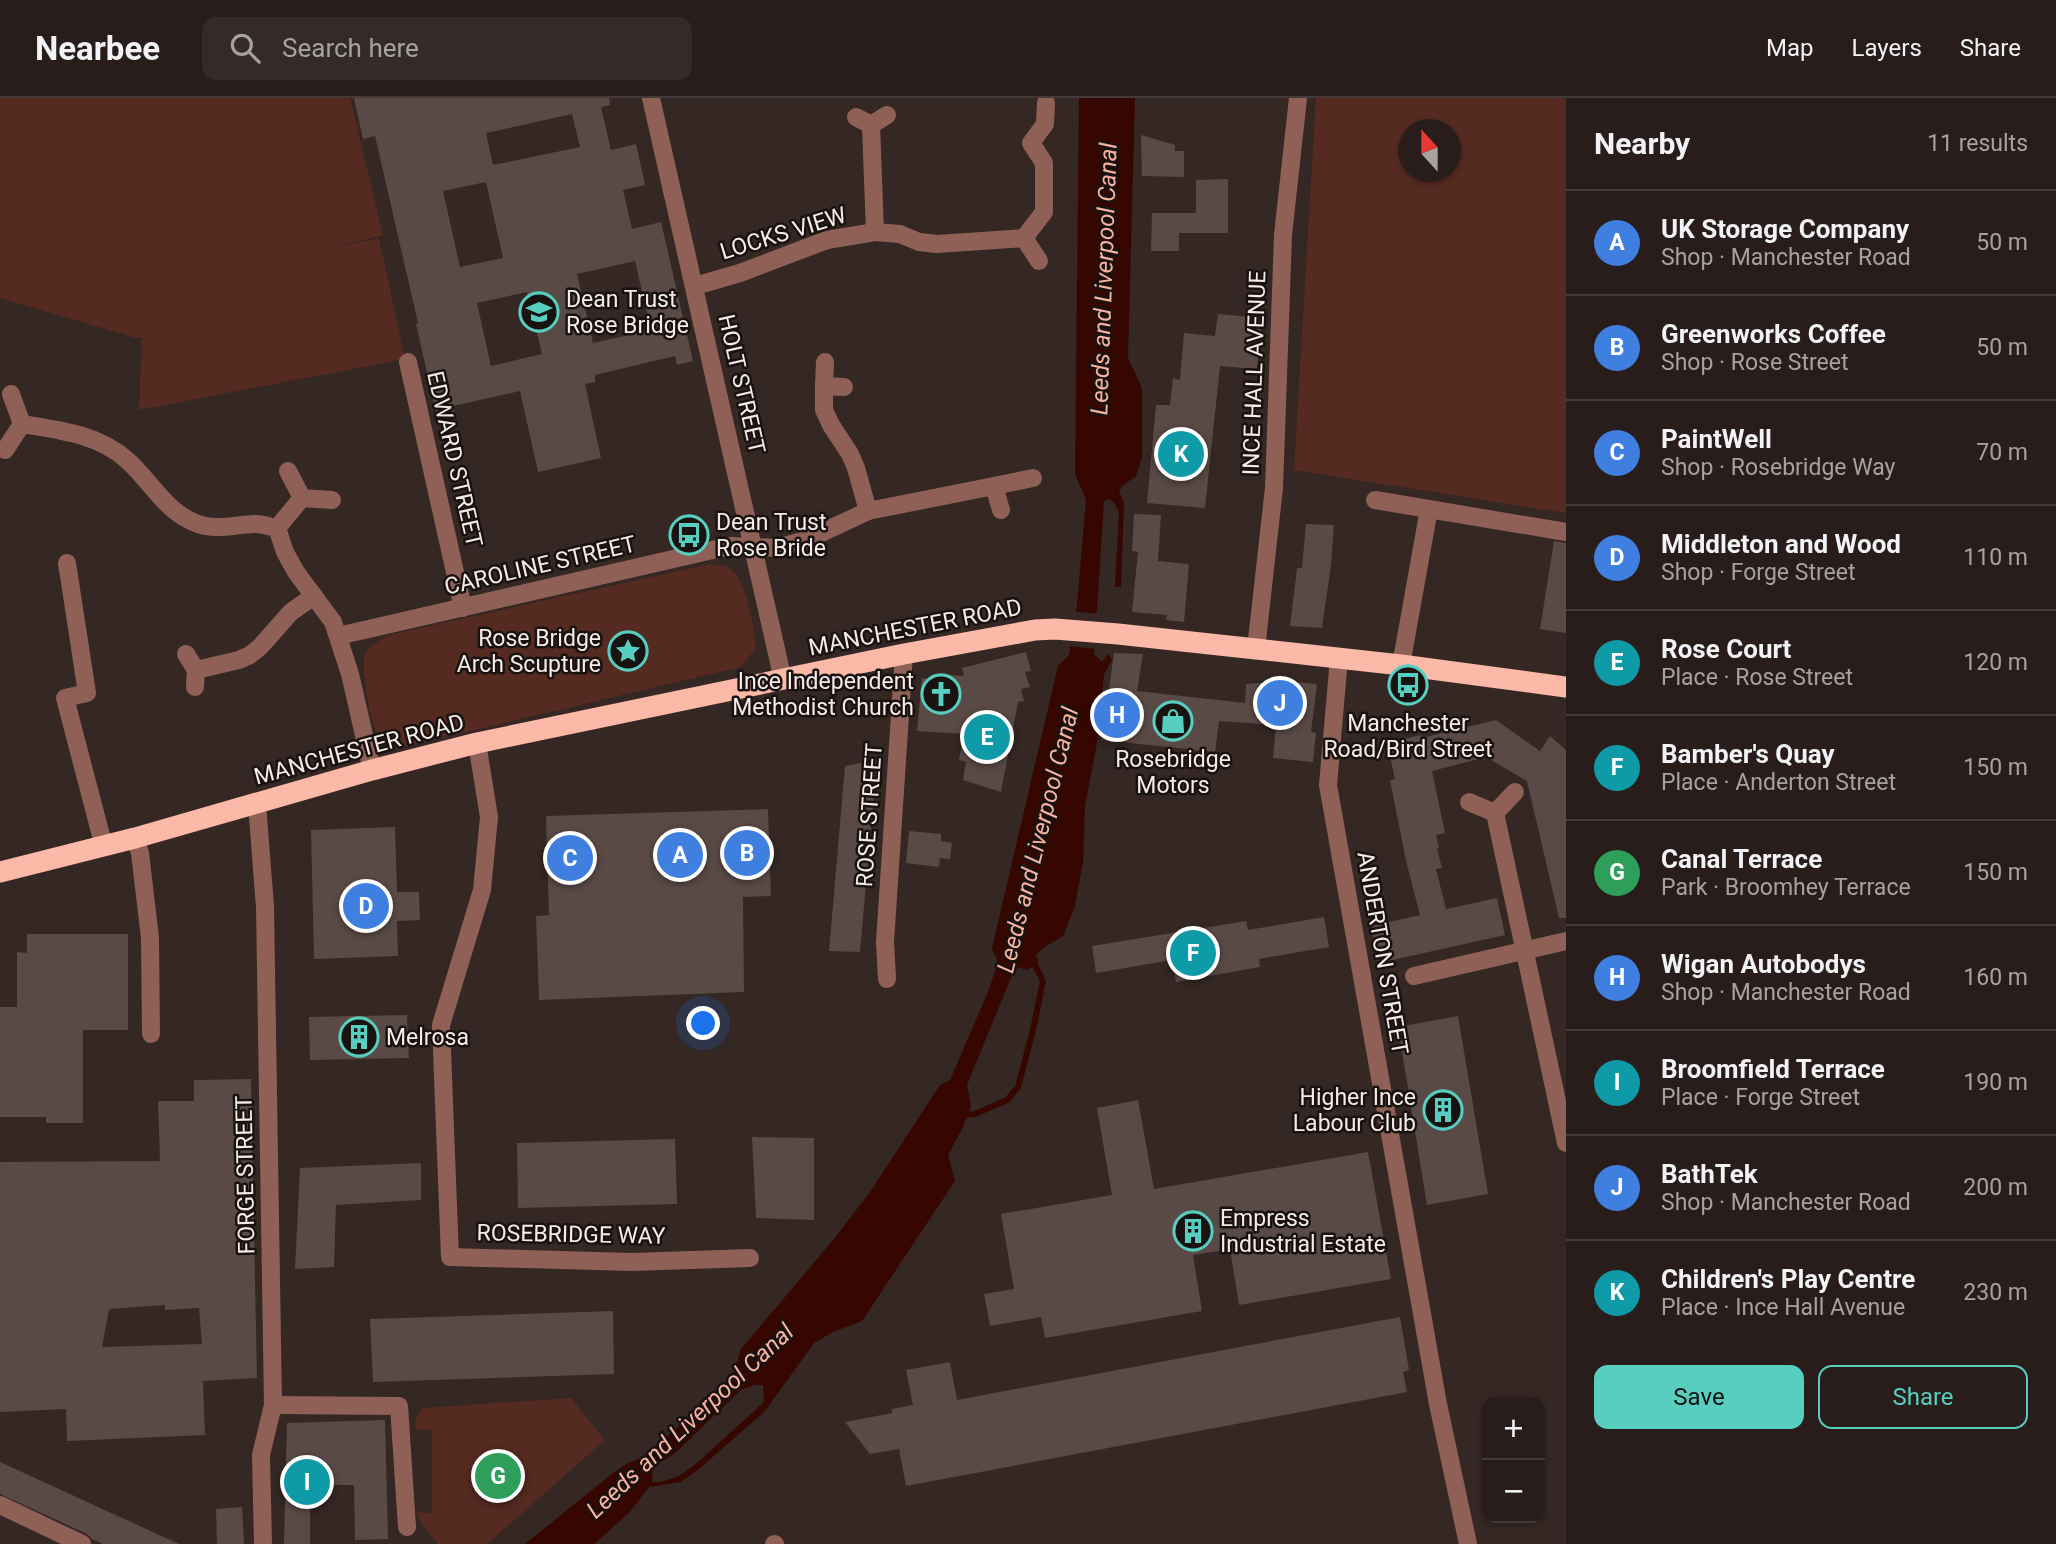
<!DOCTYPE html>
<meta charset="utf-8">
<style>
body{margin:0;font-family:Roboto,sans-serif;background:#342a27;color:#f1f3f6}
.controls{position:absolute;right:21px;bottom:21px;display:grid;overflow:hidden;border-radius:14px;box-shadow:0 2px 5px #0004}
.controls button{width:63px;height:63px;display:grid;place-items:center;padding:0;border:0;border-bottom:2px solid #443b39;background:#281d1a;color:#f1f3f6;font:35px sans-serif}
.compass{position:absolute;left:1398px;top:21px;width:63px;height:63px;border-radius:50%;background:#281d1a;box-shadow:0 2px 5px #0004;rotate:339deg}
.you{position:absolute;left:704px;top:926px;width:24px;height:24px;margin:-18px;border:5px solid #fff;border-radius:50%;background:#1a73e8;box-shadow:0 0 0 10px #1a73e833}
.badge{display:grid;place-items:center;width:46px;height:46px;border-radius:50%;background:#58cec0;color:#fff;font-size:23px;font-weight:700}
.pin{position:absolute;translate:-50% -50%;border:4px solid #fff;box-shadow:0 2px 7px #0006}
.list{margin:0;padding:0;list-style:none}
h2{display:flex;justify-content:space-between;align-items:center;height:91px;margin:0;padding:0 28px;font-size:30px}
h2 small{font-size:23px;font-weight:400;color:#a5a2a2}
.list li{display:grid;grid-template-columns:46px 1fr auto;gap:21px;align-items:center;box-sizing:border-box;height:105px;padding:0 28px;border-top:2px solid #443b39}
.list b{display:block;font-size:26px;white-space:nowrap}
.list p{margin:0;font-size:23px;white-space:nowrap;color:#a5a2a2}
.list em{font-size:23px;font-style:normal;color:#a5a2a2}
.actions{display:flex;gap:14px;padding:21px 28px}
.actions a{flex:1;padding:16px 0;border:2px solid #58cec0;border-radius:14px;text-align:center;font-size:24px;color:#58cec0}
.actions .main{background:#58cec0;color:#111}
.icon{flex:none;width:38px;height:38px;fill:none;stroke:currentColor;stroke-width:2;stroke-linecap:round;stroke-linejoin:round}
.map{position:relative;flex:none;width:1566px;height:1446px;overflow:hidden}
header{display:flex;align-items:center;gap:42px;box-sizing:border-box;height:98px;padding:0 35px;background:#281d1a;border-bottom:2px solid #443b39}
header strong{font-size:33px}
nav{display:flex;gap:38px;margin-inline-start:auto;font-size:24px}
.search{width:490px;height:63px;background:#342a27;display:flex;align-items:center;gap:18px;box-sizing:border-box;padding:0 24px;border-radius:14px;color:#a5a2a2;font-size:26px}
main{display:flex}
aside{flex:1;background:#281d1a}
.map>svg:first-child{display:block}
.green{fill:#552a20;fill-rule:evenodd}
.water{fill:#360600;fill-rule:evenodd}
.pier{fill:#352723}
.lines{fill:none;stroke-linecap:round;stroke-linejoin:round}
.stream{stroke:#360600;stroke-width:6}
.building{fill:#5a4a46;fill-rule:evenodd}
.street{stroke:#8f6156;stroke-width:18}
.highway{stroke:#fdb9a8;stroke-width:21}
.labels{text-anchor:middle;stroke-width:5;stroke-linejoin:round;paint-order:stroke}
.street-label{font-size:23px;fill:#f6ebe9;stroke:#181210}
.poi-label{font-size:23px;fill:#f6ebe9;stroke:#181210;text-anchor:start}
.water-label{font-size:24px;font-style:italic;fill:#f9b2a0;stroke:#181210}
</style>
<header>
<strong>Nearbee</strong>
<div class="search"><svg class="icon" aria-label="search" viewBox="0 0 24 24"><circle cx="10" cy="10" r="6"/><path d="M15 15l6 6"/></svg>Search here</div>
<nav><a>Map</a><a>Layers</a><a>Share</a></nav>
</header>
<main>
<div class="map">
<svg width="1566" height="1446" viewBox="0 0 1566 1446">
<rect width="100%" height="100%" fill="#352723"/>
<g class="green">
<path d="M0,0h350l33,137 -55,14 51,-11 26,121 -266,51 3,-73 -6,1 -136,-40z"/>
<path d="M1316,0h250v415l-272,-43zM1408,32h42v42h-42z"/>
<path d="M710,466c5,1 12,1 17,3 20,9 27,61 29,81l-15,19 -334,79c-9,0 -19,0 -26,-7 -10,-9 -22,-75 -15,-86 6,-11 17,-15 27,-19z"/>
<path d="M571,1300l34,42 -118,104h-49l-17,-21 -5,-11 16,1v-83l-17,-1 1,-12 7,-9z"/>
</g>
<path class="water" d="M1079,0h56l-7,260 14,30v70l-6,18 -14,10 -3,5 5,12 -3,84h-6l4,-74 -4,-9 -5,-5 -6,2 -10,153 8,8 6,-8 4,6 -8,14 -5,58 -14,74 -2,56 -8,44 -12,30 -20,12 -7,7 2,7 -10,8 -10,-3 -6,8 -45,110 4,21 -8,21 -15,28 7,26 -93,140 -29,11 -19,11 -49,68 -66,58 -18,13 -32,5 -20,26 -35,31h-69l88,-71 15,-10 16,-6 68,-61 23,-25 6,-22 93,-110 36,-47 70,-107 10,-5 38,-88 10,-30 -6,-14 66,-282 11,-11 8,-50 9,-105 -11,-26zM754,1287h9l1,17 -67,61 -18,13 -18,6h-9l1,-15 21,-13 67,-64z"/>
<path class="pier" d="M1072,513l28,3 -2,35 -31,-3z"/>
<g class="lines">
<path class="stream" d="M960,1018l15,-2 32,-14 11,-13 15,-57 10,-49 -8,-16 -8,-4"/>
</g>
<g class="building">
<path d="M354,0h255l1,7 -9,2 10,43 25,-6 9,41 -22,5 9,39 29,-7 32,139 -16,4 -2,-9 -80,19v7l-10,2 16,74 -63,14 -18,-81 -67,15 2,7 -18,4 -21,-93 2,-1 -43,-187 -12,3zM572,16l8,33 -87,18 -7,-32zM486,84l17,76 -43,9 -17,-76zM635,163l16,69 -58,13 -16,-69zM527,194l15,62 -51,12 -14,-63z"/>
<path d="M1141,37l34,10v6h9v26l-42,-1z"/>
<path d="M1228,81v54h-49v18h-28l1,-38h44v-33z"/>
<path d="M1218,216l44,4 -5,51 -37,-3 -15,142 -58,-5 9,-98h14l3,-27 7,2 4,-47 31,3z"/>
<path d="M1134,416l27,1 -3,46 31,3 -5,58 -18,-2 1,-5 -35,-3 6,-60 -6,-1z"/>
<path d="M1306,426l28,1 -3,40 -9,63 -32,-2 7,-58h5z"/>
<path d="M1554,443l12,2v90l-26,-4z"/>
<path d="M1026,554l5,19 -6,1 5,15 -9,2 3,12 -6,1 -17,90 -38,-12 3,-18 -7,-2 5,-26 -47,-3 5,-53 11,1 1,-5 30,2 -2,-8z"/>
<path d="M1114,555l29,1 -6,37 108,12 1,-19 37,-3 34,3 -6,48 5,1 -3,29 -40,-4 3,-33 -57,-4 -4,31 -113,-12z"/>
<path d="M1496,622l44,31 10,-15 16,14v168h-7l-32,-137 -41,-24 -54,14 13,62 -9,2 3,13 -2,1 5,19 -6,1 10,40 51,-11 8,37 -126,28 -8,-37 49,-11 -13,-50 -17,-85 5,-1 -8,-36 34,-8 1,3z"/>
<path d="M877,662l-17,192 -31,-1 16,-185z"/>
<path d="M768,711l3,87 -28,1 1,95 -205,8 -3,-84 13,-1 -3,-99z"/>
<path d="M395,729l2,65h22l1,28 -23,1 1,35 -84,3 -3,-129z"/>
<path d="M909,733l32,3v7l11,2 -2,16 -10,-1 -1,9 -33,-4z"/>
<path d="M1324,819l5,30 -70,12 1,8 -84,15 -4,-22 -76,13 -4,-27 154,-25 2,9z"/>
<path d="M27,836h101v96h-45v93h-37v-6h-46v-110h17v-55l10,1z"/>
<path d="M407,917l2,43 -99,2 -1,-43z"/>
<path d="M1458,918l30,178 -61,11 -29,-178z"/>
<path d="M251,981l6,299 -54,3 2,54 -138,6 -1,-32 -66,3v-250l160,-1 -2,-60h36v-21zM165,1207v5l34,-2 3,36 -100,3 7,-38z"/>
<path d="M1138,1002l16,89 214,-37 23,127 -152,26 -9,-56 -37,6 9,56 -157,27 -4,-21 -51,9 -6,-32 30,-5 -13,-75 111,-19 -15,-87z"/>
<path d="M752,1039l62,1v82l-58,-2z"/>
<path d="M675,1041l2,65 -159,4 -1,-65z"/>
<path d="M421,1065v37l-85,5 -2,62 -39,2 5,-101z"/>
<path d="M613,1213l1,63 -241,8 -3,-63z"/>
<path d="M1400,1219l9,53 -6,2 4,20 -501,94 -7,-37 -29,5 -25,-32 47,-9v-4l21,-4 -7,-35 44,-8 7,38z"/>
<path d="M385,1322l3,119 -33,1 -1,-55h-37v14h-7v45h-26l3,-121z"/>
<path d="M0,1364l179,82h-76l-11,-5 -5,-5 -87,-40z"/>
<path d="M242,1409l2,37h-27l-1,-35z"/>
</g>
<g class="lines">
<g class="street">
<path d="M651,0l132,582"/>
<path d="M856,19l15,8 16,-10"/>
<path d="M871,27l4,107"/>
<path d="M1024,140l20,-26v-49l-13,-20 14,-19 1,-21"/>
<path d="M695,188l45,-13 87,-33 48,-8 25,2 19,8 18,2 87,-6 15,23"/>
<path d="M408,264l55,246"/>
<path d="M825,264l-1,24 20,1"/>
<path d="M824,288v24l7,15 19,29 6,14 12,43"/>
<path d="M22,326c37,6 76,10 105,36 24,21 39,53 71,64 20,7 38,0 58,0 7,0 15,3 21,4l8,24 11,20 37,50 17,52 22,96"/>
<path d="M5,352l17,-26 -11,-30"/>
<path d="M288,373l14,27 30,2"/>
<path d="M1375,402l191,32"/>
<path d="M1001,412l-7,-24 39,-8"/>
<path d="M277,430l25,-30"/>
<path d="M67,465l20,130 -22,5 39,149"/>
<path d="M338,538l392,-90 47,2 29,-8 62,-29 126,-25"/>
<path d="M1256,551l18,-161 9,-253 15,-137"/>
<path d="M186,556l10,16 -1,17"/>
<path d="M1339,560l-11,127 110,619 30,140"/>
<path d="M1401,567l28,-156"/>
<path d="M196,572l43,-10 11,-5 10,-8 31,-35 23,-16"/>
<path d="M477,645l12,74 -7,73 -41,135 9,232 182,5 118,-4"/>
<path d="M1515,694l-20,21 71,330"/>
<path d="M1469,704l26,11"/>
<path d="M257,706l8,103 8,498 -12,50 2,89"/>
<path d="M135,740l5,15 10,85 1,96"/>
<path d="M1414,878l152,-35"/>
<path d="M887,881l-2,-37 19,-288"/>
<path d="M273,1307l126,1 8,121"/>
<path d="M0,1407l82,39"/>
<path d="M774,1446h1"/>
</g>
<path class="highway" d="M0,774l135,-34 237,-68 105,-27 427,-89 131,-24 20,-1 63,5 138,15 145,16 165,22"/>
</g>
<defs>
<g id="school-ring" transform="scale(2.0125)"><circle r="9.5" fill="#181210" stroke="#58cec0" stroke-width="1.5"/><path d="M0-5L7-2L0 1L-7-2ZM-4 1L0 2.5L4 1V4Q0 6-4 4Z" fill="#58cec0"/></g>
<g id="bus-ring" transform="scale(2.0125)"><circle r="9.5" fill="#181210" stroke="#58cec0" stroke-width="1.5"/><path d="M-5-6H5V4H4V6H2V4H-2V6H-4V4H-5ZM-3.5-4V0h7V-4ZM-3.5 1.2v1.5H-2V1.2ZM2 1.2v1.5H3.5V1.2Z" fill="#58cec0"/></g>
<g id="sight-ring" transform="scale(2.0125)"><circle r="9.5" fill="#181210" stroke="#58cec0" stroke-width="1.5"/><path d="M0-6L1.8-2.2L6-1.7L2.9 1.2L3.7 5.4L0 3.3L-3.7 5.4L-2.9 1.2L-6-1.7L-1.8-2.2Z" fill="#58cec0"/></g>
<g id="church-ring" transform="scale(2.0125)"><circle r="9.5" fill="#181210" stroke="#58cec0" stroke-width="1.5"/><path d="M-1.2-6h2.4v3.5h3.3v2.4h-3.3V6h-2.4V-.1h-3.3v-2.4h3.3Z" fill="#58cec0"/></g>
<g id="shop-ring" transform="scale(2.0125)"><circle r="9.5" fill="#181210" stroke="#58cec0" stroke-width="1.5"/><path d="M-5-2.5h2.3a2.7 3.5 0 0 1 5.4 0H5L5.5 6h-11ZM-1.5-2.5h3a1.5 2.3 0 0 0-3 0Z" fill="#58cec0"/></g>
<g id="building-ring" transform="scale(2.0125)"><circle r="9.5" fill="#181210" stroke="#58cec0" stroke-width="1.5"/><path d="M-4-6H4V6H1V3H-1V6H-4ZM-2.5-4.3h1.7v1.8h-1.7ZM.8-4.3h1.7v1.8H.8ZM-2.5-1h1.7V.8h-1.7ZM.8-1h1.7V.8H.8Z" fill="#58cec0"/></g>
</defs>
<g fill-rule="evenodd">
<use href="#school-ring" x="539" y="214"/>
<use href="#bus-ring" x="689" y="437"/>
<use href="#sight-ring" x="628" y="553"/>
<use href="#bus-ring" x="1408" y="587"/>
<use href="#church-ring" x="941" y="596"/>
<use href="#shop-ring" x="1173" y="623"/>
<use href="#building-ring" x="359" y="939"/>
<use href="#building-ring" x="1443" y="1012"/>
<use href="#building-ring" x="1193" y="1133"/>
</g>
<g class="labels">
<g class="street-label">
<text transform="translate(783 135) rotate(-17)" y="8">LOCKS VIEW</text>
<text transform="translate(1254 275) rotate(-88)" y="8">INCE HALL AVENUE</text>
<text transform="translate(742 286) rotate(77)" y="8">HOLT STREET</text>
<text transform="translate(455 361) rotate(77)" y="8">EDWARD STREET</text>
<text transform="translate(540 467) rotate(-13)" y="8">CAROLINE STREET</text>
<text transform="translate(915 529) rotate(-11)" y="8">MANCHESTER ROAD</text>
<text transform="translate(359 651) rotate(-15)" y="8">MANCHESTER ROAD</text>
<text transform="translate(869 717) rotate(-86)" y="8">ROSE STREET</text>
<text transform="translate(1383 855) rotate(80)" y="8">ANDERTON STREET</text>
<text transform="translate(245 1077) rotate(-91)" y="8">FORGE STREET</text>
<text transform="translate(571 1136) rotate(1)" y="8">ROSEBRIDGE WAY</text>
</g>
<g class="poi-label">
<text x="566" y="209">Dean Trust<tspan x="566" dy="26">Rose Bridge</tspan></text>
<text x="716" y="432">Dean Trust<tspan x="716" dy="26">Rose Bride</tspan></text>
<text x="601" y="548" text-anchor="end">Rose Bridge<tspan x="601" dy="26">Arch Scupture</tspan></text>
<text x="914" y="591" text-anchor="end">Ince Independent<tspan x="914" dy="26">Methodist Church</tspan></text>
<text x="1408" y="633" text-anchor="middle">Manchester<tspan x="1408" dy="26">Road/Bird Street</tspan></text>
<text x="1173" y="669" text-anchor="middle">Rosebridge<tspan x="1173" dy="26">Motors</tspan></text>
<text x="386" y="947">Melrosa</text>
<text x="1416" y="1007" text-anchor="end">Higher Ince<tspan x="1416" dy="26">Labour Club</tspan></text>
<text x="1220" y="1128">Empress<tspan x="1220" dy="26">Industrial Estate</tspan></text>
</g>
<g class="water-label">
<text transform="translate(1104 181) rotate(-88)" y="8">Leeds and Liverpool Canal</text>
<text transform="translate(1038 742) rotate(-76)" y="8">Leeds and Liverpool Canal</text>
<text transform="translate(690 1323) rotate(-43)" y="8">Leeds and Liverpool Canal</text>
</g>
</g>
</svg>
<div class="controls">
<button>+</button>
<button>−</button>
</div>
<svg class="compass" viewBox="-18 -18 36 36"><path d="M0-13l5 13h-10z" fill="#e53935"/><path d="M0 13l5-13h-10z" fill="#a5a2a2"/></svg>
<div class="you"></div>
<div class="pin badge" style="left:680px;top:757px;background:#3f7fe0">A</div>
<div class="pin badge" style="left:747px;top:755px;background:#3f7fe0">B</div>
<div class="pin badge" style="left:570px;top:760px;background:#3f7fe0">C</div>
<div class="pin badge" style="left:366px;top:808px;background:#3f7fe0">D</div>
<div class="pin badge" style="left:987px;top:639px;background:#0f9aa8">E</div>
<div class="pin badge" style="left:1193px;top:855px;background:#0f9aa8">F</div>
<div class="pin badge" style="left:498px;top:1378px;background:#2e9e5b">G</div>
<div class="pin badge" style="left:1117px;top:617px;background:#3f7fe0">H</div>
<div class="pin badge" style="left:307px;top:1384px;background:#0f9aa8">I</div>
<div class="pin badge" style="left:1280px;top:605px;background:#3f7fe0">J</div>
<div class="pin badge" style="left:1181px;top:356px;background:#0f9aa8">K</div>
</div>
<aside>
<h2>Nearby<small>11 results</small></h2>
<ul class="list">
<li><span class="badge" style="background:#3f7fe0">A</span><div><b>UK Storage Company</b><p>Shop · Manchester Road</p></div><em>50 m</em></li>
<li><span class="badge" style="background:#3f7fe0">B</span><div><b>Greenworks Coffee</b><p>Shop · Rose Street</p></div><em>50 m</em></li>
<li><span class="badge" style="background:#3f7fe0">C</span><div><b>PaintWell</b><p>Shop · Rosebridge Way</p></div><em>70 m</em></li>
<li><span class="badge" style="background:#3f7fe0">D</span><div><b>Middleton and Wood</b><p>Shop · Forge Street</p></div><em>110 m</em></li>
<li><span class="badge" style="background:#0f9aa8">E</span><div><b>Rose Court</b><p>Place · Rose Street</p></div><em>120 m</em></li>
<li><span class="badge" style="background:#0f9aa8">F</span><div><b>Bamber's Quay</b><p>Place · Anderton Street</p></div><em>150 m</em></li>
<li><span class="badge" style="background:#2e9e5b">G</span><div><b>Canal Terrace</b><p>Park · Broomhey Terrace</p></div><em>150 m</em></li>
<li><span class="badge" style="background:#3f7fe0">H</span><div><b>Wigan Autobodys</b><p>Shop · Manchester Road</p></div><em>160 m</em></li>
<li><span class="badge" style="background:#0f9aa8">I</span><div><b>Broomfield Terrace</b><p>Place · Forge Street</p></div><em>190 m</em></li>
<li><span class="badge" style="background:#3f7fe0">J</span><div><b>BathTek</b><p>Shop · Manchester Road</p></div><em>200 m</em></li>
<li><span class="badge" style="background:#0f9aa8">K</span><div><b>Children's Play Centre</b><p>Place · Ince Hall Avenue</p></div><em>230 m</em></li>
</ul>
<div class="actions"><a class="main">Save</a><a>Share</a></div>
</aside>
</main>
